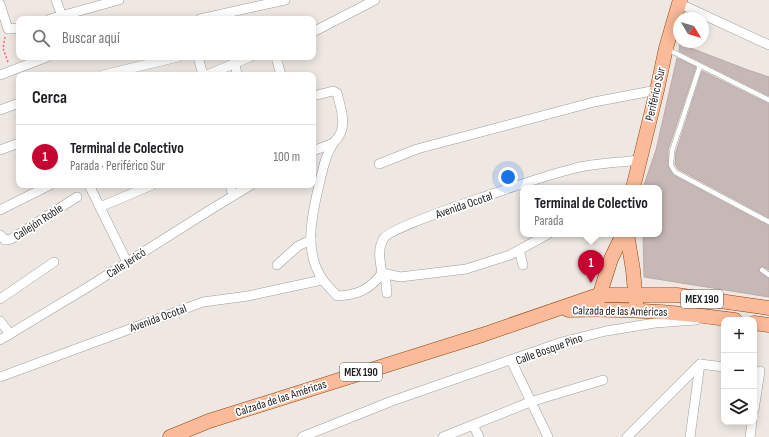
<!DOCTYPE html>
<html lang="es">
<meta charset="utf-8">
<style>
body{margin:0;font-family:"Sofia Sans Condensed",sans-serif;background:#f6f6f6;color:#202124}
.controls{position:absolute;right:12px;bottom:12px;display:grid;overflow:hidden;border-radius:8px;box-shadow:0 2px 10px #0003}
.controls button{width:36px;height:36px;display:grid;place-items:center;padding:0;border:0;border-bottom:1px solid #e0e0e0;background:#fff;color:#202124;font:20px sans-serif}
.compass{position:absolute;left:673px;top:12px;width:36px;height:36px;border-radius:50%;background:#fff;box-shadow:0 2px 10px #0003;rotate:128deg}
.you{position:absolute;left:508px;top:177px;width:14px;height:14px;margin:-10px;border:3px solid #fff;border-radius:50%;background:#1a73e8;box-shadow:0 0 0 6px #1a73e833}
.badge{display:grid;place-items:center;width:26px;height:26px;border-radius:50%;background:#c70230;color:#fff;font-size:13px;font-weight:700}
.pin{position:absolute;translate:-50% -33px;filter:drop-shadow(0 1px 2px #0008)}
.pin::after{content:'';position:absolute;top:21px;width:14px;height:12px;background:inherit;clip-path:polygon(0 0,100% 0,50% 100%)}
.popup{position:absolute;left:520px;top:185px;width:142px;height:52px;box-sizing:border-box;display:grid;place-content:center;border-radius:8px;background:#fff;filter:drop-shadow(0 1px 3px #0005);font-size:13px;white-space:nowrap;color:#757577}
.popup b{font-size:15px;color:#202124}
.popup::after{content:'';position:absolute;left:50%;top:100%;margin-left:-8px;border:8px solid transparent;border-top-color:#fff}
.list{margin:0;padding:0;list-style:none}
h2{display:flex;justify-content:space-between;align-items:center;height:52px;margin:0;padding:0 16px;font-size:17px}
h2 small{font-size:13px;font-weight:400;color:#757577}
.list li{display:grid;grid-template-columns:26px 1fr auto;gap:12px;align-items:center;box-sizing:border-box;height:64px;padding:0 16px;border-top:1px solid #e0e0e0}
.list b{display:block;font-size:15px;white-space:nowrap}
.list p{margin:0;font-size:13px;white-space:nowrap;color:#757577}
.list em{font-size:13px;font-style:normal;color:#757577}
.icon{flex:none;width:22px;height:22px;fill:none;stroke:currentColor;stroke-width:2;stroke-linecap:round;stroke-linejoin:round}
.map{position:relative;flex:none;width:769px;height:437px;overflow:hidden}
.search{position:absolute;background:#fff;box-shadow:0 2px 10px #0003;left:16px;top:16px;width:300px;height:44px;display:flex;align-items:center;gap:10px;box-sizing:border-box;padding:0 14px;border-radius:8px;color:#757577;font-size:15px}
.panel{position:absolute;background:#fff;box-shadow:0 2px 10px #0003;left:16px;top:72px;width:300px;height:116px;border-radius:8px}
.map>svg:first-child{display:block}
.building{fill:#c5b8b6;stroke:#bfaaa5}
.lines{fill:none;stroke-linecap:round;stroke-linejoin:round}
.lane-casing{stroke:#9e9e9e;stroke-width:5.5}
.street-casing{stroke:#9e9e9e;stroke-width:10}
.primary-casing{stroke:#944101;stroke-width:15}
.path{stroke:#f8697c;stroke-width:1.5;stroke-dasharray:2 2;stroke-linecap:butt}
.lane{stroke:#fff;stroke-width:4.5}
.street{stroke:#fff;stroke-width:9}
.primary{stroke:#fbbb9a;stroke-width:14}
.labels{text-anchor:middle;stroke-width:3.5;stroke-linejoin:round;paint-order:stroke}
.shield{fill:#fff;stroke:#616161;stroke-width:1}
.shield-label{font-size:11px;font-weight:bold;fill:#1d1d1d}
.street-label{font-size:12px;fill:#1d1d1d;stroke:#fff}
</style>
<div class="map">
<svg width="769" height="437" viewBox="0 0 769 437">
<rect width="100%" height="100%" fill="#eee7e2"/>
<g class="building">
<path d="M680,44l68,26 21,7v19l-90,-45z"/>
<path d="M677,58l19,9 -28,83v16l5,9 96,51v44l-7,-4 -4,4 11,9v18l-125,-20 -1,-43h16v-46h-16l13,-38z"/>
<path d="M702,71l67,33v114l-91,-49 -3,-5 1,-12z"/>
</g>
<g class="lines">
<g class="lane-casing">
<g id="lane">
<path d="M667,49l102,51"/>
<path d="M700,66l-28,85 -1,14 4,7 94,50"/>
<path d="M762,270l7,5"/>
</g>
</g>
<g class="street-casing">
<g id="street">
<path d="M56,0l6,16"/>
<path d="M678,3l91,42"/>
<path d="M0,4l8,25 11,-1"/>
<path d="M50,19l69,-19"/>
<path d="M200,19l85,-19"/>
<path d="M313,32l62,-32"/>
<path d="M198,57l5,18"/>
<path d="M276,57l5,18"/>
<path d="M235,63l2,12"/>
<path d="M0,75l47,-18"/>
<path d="M103,75l75,-18"/>
<path d="M207,75l43,-18"/>
<path d="M313,96l20,-5 4,2c4,16 12,36 -3,49 -5,4 -15,6 -21,9"/>
<path d="M0,110l19,-7"/>
<path d="M334,142c-9,14 -11,27 -15,43 -7,30 -16,67 4,95 4,6 10,11 14,16 20,-1 33,-6 45,-23"/>
<path d="M0,150l19,-7"/>
<path d="M379,164l38,-15 177,-47 63,-12"/>
<path d="M89,185l38,77"/>
<path d="M230,185l3,10"/>
<path d="M100,207l52,-22"/>
<path d="M0,210l50,-25"/>
<path d="M0,235l5,5 6,-1 66,-42"/>
<path d="M519,250l4,15"/>
<path d="M277,265l21,-19 13,-6"/>
<path d="M382,273c-2,-12 -5,-24 2,-35 8,-13 164,-63 188,-69 21,-6 45,-6 67,-9"/>
<path d="M382,273l18,4 66,-8 44,-14 38,-21"/>
<path d="M385,274l2,19"/>
<path d="M0,299l54,-37"/>
<path d="M0,321l10,13"/>
<path d="M0,340l88,-53 122,-77 41,-25"/>
<path d="M511,360l37,77"/>
<path d="M0,377l203,-75 45,-6 74,-16"/>
<path d="M754,410l6,-39"/>
<path d="M473,425l6,12"/>
<path d="M302,437l90,-36 170,-59 44,-11 49,-8 41,-3"/>
<path d="M443,437l87,-35 73,-22"/>
<path d="M627,437l73,-73 24,3"/>
<path d="M690,437l10,-73"/>
<path d="M750,437l2,-15"/>
</g>
</g>
<g class="primary-casing">
<g id="primary">
<path d="M633,188l24,-98 9,-42 14,-48"/>
<path d="M627,234l6,36 3,33"/>
<path d="M597,303l14,-44 12,-25"/>
<path d="M568,310c57,-2 111,2 167,10"/>
<path d="M754,323l15,2"/>
<path d="M170,437l39,-16 273,-86 116,-40h79l92,13"/>
</g>
</g>
<path class="path" d="M5,37l-2,11 5,14"/>
<use href="#lane" class="lane"/>
<use href="#street" class="street"/>
<use href="#primary" class="primary"/>
</g>
<g class="labels">
<g class="shield">
<rect x="681" y="290" width="42" height="18" rx="3"/>
<rect x="340" y="363" width="42" height="18" rx="3"/>
</g>
<g class="shield-label">
<text x="702" y="303">MEX 190</text>
<text x="361" y="376">MEX 190</text>
</g>
<g class="street-label">
<text transform="translate(655 94) rotate(-77)" y="4">Periférico Sur</text>
<text transform="translate(464 205) rotate(-19)" y="4">Avenida Ocotal</text>
<text transform="translate(38 222) rotate(-33)" y="4">Callejón Roble</text>
<text transform="translate(126 263) rotate(-33)" y="4">Calle Jericó</text>
<text transform="translate(620 311) rotate(1)" y="4">Calzada de las Américas</text>
<text transform="translate(158 318) rotate(-20)" y="4">Avenida Ocotal</text>
<text transform="translate(549 349) rotate(-20)" y="4">Calle Bosque Pino</text>
<text transform="translate(281 398) rotate(-18)" y="4">Calzada de las Américas</text>
</g>
</g>
</svg>
<div class="controls">
<button>+</button>
<button>−</button>
<button><svg class="icon" aria-label="layers" viewBox="0 0 24 24"><path d="M12 4l9 5-9 5-9-5zM3 14l9 5 9-5"/></svg></button>
</div>
<svg class="compass" viewBox="-18 -18 36 36"><path d="M0-13l5 13h-10z" fill="#e53935"/><path d="M0 13l5-13h-10z" fill="#757577"/></svg>
<div class="you"></div>
<div class="pin badge" style="left:591px;top:283px">1</div>
<div class="popup"><b>Terminal de Colectivo</b>Parada</div>
<div class="search"><svg class="icon" aria-label="search" viewBox="0 0 24 24"><circle cx="10" cy="10" r="6"/><path d="M15 15l6 6"/></svg>Buscar aquí</div>
<section class="panel">
<h2>Cerca<small></small></h2>
<ul class="list">
<li><span class="badge">1</span><div><b>Terminal de Colectivo</b><p>Parada · Periférico Sur</p></div><em>100 m</em></li>
</ul>
</section>
</div>
